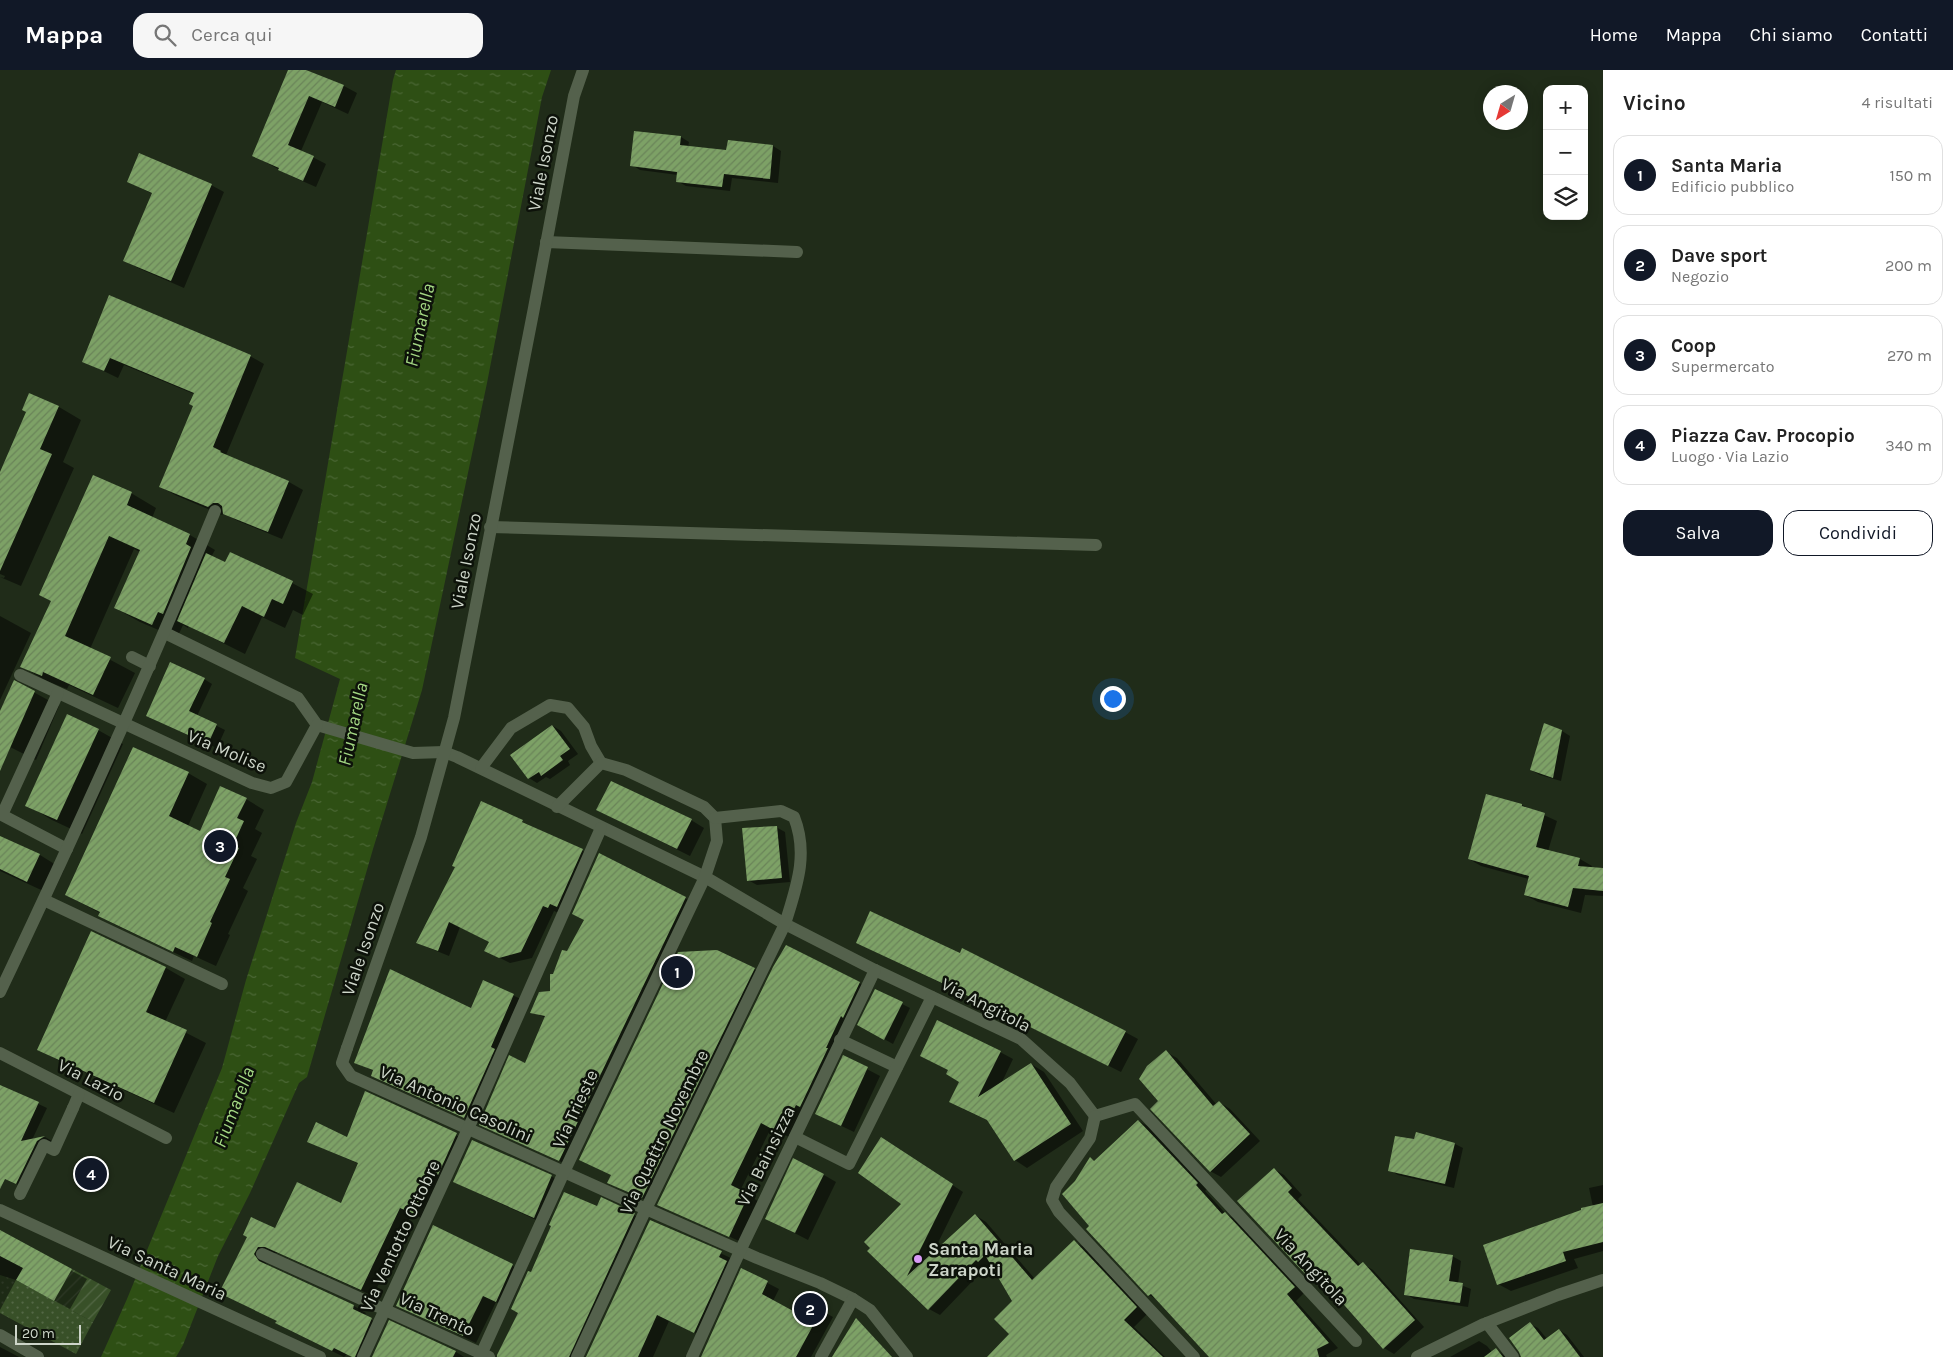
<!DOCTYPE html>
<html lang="it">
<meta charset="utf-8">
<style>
body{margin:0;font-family:Karla,sans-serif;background:#f6f6f6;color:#222}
.controls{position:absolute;right:15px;top:15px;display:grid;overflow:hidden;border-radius:10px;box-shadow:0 2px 12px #0003}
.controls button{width:45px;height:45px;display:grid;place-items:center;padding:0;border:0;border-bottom:1px solid #e0e0e0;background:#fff;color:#222;font:25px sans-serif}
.compass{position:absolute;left:1483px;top:15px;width:45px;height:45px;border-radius:50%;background:#fff;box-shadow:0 2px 12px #0003;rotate:217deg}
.scale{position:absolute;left:15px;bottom:12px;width:66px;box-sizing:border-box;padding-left:5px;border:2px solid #cdd5c9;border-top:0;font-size:14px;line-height:18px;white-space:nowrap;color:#cdd5c9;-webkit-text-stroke:4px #0d120a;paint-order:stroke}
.you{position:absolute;left:1112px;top:628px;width:18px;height:18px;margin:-12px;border:4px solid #fff;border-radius:50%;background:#1a73e8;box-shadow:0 0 0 8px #1a73e833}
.badge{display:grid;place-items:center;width:32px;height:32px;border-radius:50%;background:#111827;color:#fff;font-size:16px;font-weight:700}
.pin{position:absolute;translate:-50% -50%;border:2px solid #fff;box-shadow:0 1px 5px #0006}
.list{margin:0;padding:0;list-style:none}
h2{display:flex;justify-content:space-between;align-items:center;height:65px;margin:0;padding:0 20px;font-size:21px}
h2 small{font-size:16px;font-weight:400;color:#767676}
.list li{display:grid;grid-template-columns:32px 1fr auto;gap:15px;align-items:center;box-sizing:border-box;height:80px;margin:0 10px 10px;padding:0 10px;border:1px solid #e0e0e0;border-radius:15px}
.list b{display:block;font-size:19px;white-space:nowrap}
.list p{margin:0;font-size:16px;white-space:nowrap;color:#767676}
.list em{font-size:16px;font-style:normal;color:#767676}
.actions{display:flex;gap:10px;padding:15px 20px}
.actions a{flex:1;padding:11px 0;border:1px solid #111827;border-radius:15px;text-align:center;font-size:18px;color:#111827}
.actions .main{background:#111827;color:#fff}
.icon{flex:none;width:28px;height:28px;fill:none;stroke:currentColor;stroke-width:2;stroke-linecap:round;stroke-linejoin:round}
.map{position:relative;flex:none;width:1603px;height:1287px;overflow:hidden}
header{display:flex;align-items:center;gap:30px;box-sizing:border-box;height:70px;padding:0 25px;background:#111827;color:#fff}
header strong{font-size:24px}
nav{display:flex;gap:28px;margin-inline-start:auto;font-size:18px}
.search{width:350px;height:45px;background:#f6f6f6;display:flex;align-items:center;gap:12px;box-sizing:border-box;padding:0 18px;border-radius:15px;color:#767676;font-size:19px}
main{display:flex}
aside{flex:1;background:#fff}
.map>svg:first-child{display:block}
.grass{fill:url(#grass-dots)}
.garden{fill:url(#garden-furrows)}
.water{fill:url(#water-ripples)}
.shadow{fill:#0007}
.building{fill:url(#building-hatch)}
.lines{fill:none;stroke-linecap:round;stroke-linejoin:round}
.pedestrian{stroke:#54614c;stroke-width:12}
.minor{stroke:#54614c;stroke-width:12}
.tertiary{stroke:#54614c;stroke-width:12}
.poi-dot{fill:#d99af7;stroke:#0d120a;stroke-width:2}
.labels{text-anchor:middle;stroke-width:5;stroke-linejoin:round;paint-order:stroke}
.street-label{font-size:18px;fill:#cdd5c9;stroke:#0d120a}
.poi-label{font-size:18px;font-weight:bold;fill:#cdd5c9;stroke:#0d120a;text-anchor:start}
.water-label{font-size:19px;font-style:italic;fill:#a3d783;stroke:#0d120a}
</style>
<header>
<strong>Mappa</strong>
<div class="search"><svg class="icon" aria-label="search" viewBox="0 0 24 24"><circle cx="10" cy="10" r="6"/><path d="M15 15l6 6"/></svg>Cerca qui</div>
<nav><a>Home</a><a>Mappa</a><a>Chi siamo</a><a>Contatti</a></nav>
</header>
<main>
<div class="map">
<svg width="1603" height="1287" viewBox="0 0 1603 1287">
<defs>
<pattern id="grass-dots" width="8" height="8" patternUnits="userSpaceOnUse" patternTransform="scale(1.25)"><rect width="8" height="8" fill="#385028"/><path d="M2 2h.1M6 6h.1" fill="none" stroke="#546846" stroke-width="1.8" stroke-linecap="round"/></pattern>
<pattern id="garden-furrows" width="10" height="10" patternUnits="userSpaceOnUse" patternTransform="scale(1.25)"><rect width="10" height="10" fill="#385028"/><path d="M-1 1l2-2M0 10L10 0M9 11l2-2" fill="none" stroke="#546846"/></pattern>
<pattern id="water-ripples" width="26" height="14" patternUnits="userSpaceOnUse" patternTransform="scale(1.25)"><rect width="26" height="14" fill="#2e4f14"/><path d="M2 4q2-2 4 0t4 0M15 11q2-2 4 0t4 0" fill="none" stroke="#4b6735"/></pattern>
<pattern id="building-hatch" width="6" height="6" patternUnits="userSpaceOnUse" patternTransform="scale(1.25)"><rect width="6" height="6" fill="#7da166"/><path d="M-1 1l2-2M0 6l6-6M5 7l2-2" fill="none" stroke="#6a8459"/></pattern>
</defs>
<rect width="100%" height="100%" fill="#202c19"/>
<path class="grass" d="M0,1205l16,5 77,42 -17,32 -76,-41z"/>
<path class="garden" d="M72,1199l39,21 -18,32 -39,-21z"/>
<path class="water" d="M396,0h155l-9,27 -55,286 -65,307 -49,159 -66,228 -8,6 -49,110 -32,63 -35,89 -7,12h-75l26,-58 95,-231 24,-88 50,-157 16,-41 28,-103 -45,-21 98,-578z"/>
<g class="shadow">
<path d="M290,0h14l40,16 13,7 -9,21 -26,-12 -21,49 25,13 -10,23 -23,-10 -39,-21z"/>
<path d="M681,67l8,5 -1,5 39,4 2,-10 44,5 8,5 -3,32 -46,-5 -2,13 -44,-5 -9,-5 1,-6 -38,-5 -8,-5z"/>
<path d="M128,112l83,3 13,7 -40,96 -46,-20 -13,-7 28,-67z"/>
<path d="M110,227l140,59 14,8 -38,91 63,27 14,8 -21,49 -44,-18 -14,-8 -2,2 -47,-20 -14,-8 33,-81v-12l-70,-29 -6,13 -35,-17z"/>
<path d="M30,325l29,12 22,13 -18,42 11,6 -53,118 -21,-9 4,1 1,-2 -5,-2v-99l28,-63z"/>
<path d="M131,423l25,15 -4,10 38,17 25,15 -4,7 15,7 66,19 21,11 -10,21 -10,-5 -8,18 -23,-11 -17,37 -56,-28 -1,2 -5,-3 -6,13 -37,-16 -25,-14 25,-56 -6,-3 -44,100 45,24 -17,35 -49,-23 -2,4 -20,-8 -25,-14z"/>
<path d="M0,546l31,17 -31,67z"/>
<path d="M204,609l8,5 -15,32 28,14 -8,18 -62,-28z"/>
<path d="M15,612l44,24 -23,54 -36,-18v-28z"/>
<path d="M553,656l8,5 17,23 -10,7 2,4 -20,14 -4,-2 -9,6 -8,-5z"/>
<path d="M98,660l25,14 -41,90 -30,-14 -25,-15z"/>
<path d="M1562,661l8,5 -9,45 -21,-6 -9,-5z"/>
<path d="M188,703l19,11 -19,42 13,7 45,-34 18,11 -9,19 7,4 -11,23 6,3 -14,29 5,3 -20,43 2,1 -14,31 -22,-10 -2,5 -74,-35 -19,-10 1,-3 -34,-18z"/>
<path d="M482,732l111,54 -34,57 -5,-2 -22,47 -22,5 -24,-12 4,-8 -30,-16 -11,29 -32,-13 39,-76z"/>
<path d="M1522,735l35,16 -9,30 32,8 12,7 -1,2 12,1v27l-18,-1 -4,18 -43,-11 -13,-7 4,-16 -48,-13 -12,-7z"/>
<path d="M598,740l93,10 13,8 -14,28z"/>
<path d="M776,757l9,5 5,50 -33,3 -9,-5z"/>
<path d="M0,767l40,18 24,15 -12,25 -52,-24z"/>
<path d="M685,828l8,5 -125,262 -79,-36 36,-65 21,-46 -14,-6 20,-19 2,-18 13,-23z"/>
<path d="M857,873l268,89 13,7 -17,33 -163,-81z"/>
<path d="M786,876l83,42 -78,150 -20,-10 -31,63 18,10 -19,40 -80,-37z"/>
<path d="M166,898l19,11 -20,43 41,21 -32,70 -116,-53 -19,-11z"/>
<path d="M754,899l9,5 -111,229 -34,-16z"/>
<path d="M484,912l41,19 -50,122 -92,-41 -11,-7 2,-4 -18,-9 116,-53z"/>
<path d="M902,934l8,4 -17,36 -34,-19z"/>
<path d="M1000,982l13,7 -12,25 30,-20 13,8 39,59 -56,37 -12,-8 -26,-39 -26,-12 -3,-27 -11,-12z"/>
<path d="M1166,982l11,6 40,47 2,-3 11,7 30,32 -39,36 -11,-6 -50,-70z"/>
<path d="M844,987l36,19 -26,56 -25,-12z"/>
<path d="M0,1016l47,22 -15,32 13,-3 7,4 -28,47 -24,-13z"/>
<path d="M366,1023l102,48 -42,79 -14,-6 -39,82 -95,-43h-8l-5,9 4,5 85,39 12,7 -2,3 19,10 -14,31h-16l-6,-3 -3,3 -55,-27 -11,-9 -45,-22 15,-63 28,-6 66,-25 17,-41 -50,-22 39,-4z"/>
<path d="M1139,1051l10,6 58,62 -2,2 21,23 9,5 69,74 -8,8 42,47 -12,7 1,2h-117l-52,-57 -9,-5 -58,-69 4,-64z"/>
<path d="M1417,1064l38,10 8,4 -9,40 -56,-13 -8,-5 25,-29z"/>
<path d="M892,1075l71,47 -31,63 43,-40 11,7 49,57 39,-37 12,6 61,66 -13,13 31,30h-164l9,-23 3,-33 -21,-36 -2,2 -3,-1 -47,49 -11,-6 -61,-58 35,-48z"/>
<path d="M1274,1099l10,6 18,20 -4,4 63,66 2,-1 10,6 51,57 -30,27 -10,-6 -62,-70 -4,3 -11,-6z"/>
<path d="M824,1105l12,7 -28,58 -29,-15z"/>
<path d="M551,1106l13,8 -17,41 -93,-43z"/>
<path d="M1603,1115v66l-29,8 4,9 -67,23 -13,-7 95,-77 -4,-19z"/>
<path d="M601,1129l45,22 -63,136h-85l21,-44 12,-39 66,-66z"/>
<path d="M651,1151l82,38 -27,79 -37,-17 -16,36h-66z"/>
<path d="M433,1157l92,45 -16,36 -13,-6 -20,41 -79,-38z"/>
<path d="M0,1163l87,46 -17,30 -54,-29 -16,30z"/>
<path d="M1452,1186l9,5 -3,23 13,5 -3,18 -54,-8 -8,-5z"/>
<path d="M742,1200l37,19 -6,12 22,12 7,-13 31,17 -22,40h-109z"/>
<path d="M389,1252l67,30 8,5h-91z"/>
<path d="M1530,1254l8,4 9,11 12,-9 8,5 17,22h-56z"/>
<path d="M1479,1271l8,5 5,6 4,-3 10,8h-56z"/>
<path d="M0,1277l19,10h-19z"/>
</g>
<g class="building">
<path d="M288,0h18l38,15 -9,22 -26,-11 -21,49 26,11 -11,25 -25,-11 1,-2 -27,-12z"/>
<path d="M634,61l47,5 -1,9 46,5 2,-10 45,5 -3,34 -46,-5 -2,13 -46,-5 1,-10 -47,-6z"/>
<path d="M139,83l73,31 -41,97 -48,-20 29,-68 -25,-11z"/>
<path d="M109,225l142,60 -38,92 8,4 -1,1 69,29 -21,51 -45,-18 -1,-8 -4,-3h-5l-5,4 -49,-20 34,-81 -4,-2 5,-11 -84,-35 -6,13 -22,-9z"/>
<path d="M29,323l30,13 -19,43 12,5 -52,117v-99l26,-60 -4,-2z"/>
<path d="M93,405l39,17 -5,13 63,29 -4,10 5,3 -28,67 -5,-2 -6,13 -38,-17 26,-58 -31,-14 -44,100 46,21 -18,38 -50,-23 -1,4 -22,-9 31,-66 -12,-6z"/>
<path d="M230,482l63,29 -10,23 -11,-5 -8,18 -22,-11 -18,37 -47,-22 29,-68 19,9z"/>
<path d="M170,592l35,16 -16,33 28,13 -9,20 -62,-28z"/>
<path d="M14,610l21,11 -35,80v-60z"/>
<path d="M67,644l32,15 -42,91 -32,-14z"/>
<path d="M1544,653l18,7 -9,48 -23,-8z"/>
<path d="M552,655l18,24 -10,7 3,4 -22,16 -2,-4 -11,7 -18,-24z"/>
<path d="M133,677l56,25 -20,44 31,15 20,-45 27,12 -10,20 7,3 -11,24 6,3 -14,29 5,2 -20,43 2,1 -15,34 -22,-10 -2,5 -75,-36 2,-4 -35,-17z"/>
<path d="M611,711l81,38 -15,30 -81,-39z"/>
<path d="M1486,724l36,10v2l23,7 -9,34 44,11 -2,8 25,2v23l-30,-3 -5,19 -44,-12 5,-19 -61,-17z"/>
<path d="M481,731l42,19 -1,2 61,27 -26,58 -7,-3 -2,4 -5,-2 -22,46 -22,6 -15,-7 5,-9 -40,-20 -11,29 -22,-8 39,-76 -3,-1z"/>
<path d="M777,756l5,52 -35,3 -5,-53z"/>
<path d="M0,766l40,18 -13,28 -27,-13z"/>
<path d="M599,783l87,44 -127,264 -80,-36 30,-70 16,8 20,-47 -15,-3 9,-21 11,-1v-17h3l9,-24 5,1 17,-31 -12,-6z"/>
<path d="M870,841l90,42 2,-5 164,83 -18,35 -164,-82 -88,-41z"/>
<path d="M91,861l75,36 -20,45 41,18 -33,73 -117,-53z"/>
<path d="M786,875l74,37 -17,36 -2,-2 -15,32h2l-28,59 -4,-2 -15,29 -20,-11 -30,62 18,9 -20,43 -72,-32 116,-238z"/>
<path d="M717,880l38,18 -113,230 -35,-15 4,-8 -32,-15 99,-208z"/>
<path d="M390,899l81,39 12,-28 31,14 -23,53 4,2 -31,69 -93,-42 2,-6 -19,-7z"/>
<path d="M875,919l28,13 -19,38 -27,-15z"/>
<path d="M937,950l64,31 -23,46 53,-34 40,61 -57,37 -27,-41 -38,-18 10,-20 -13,-8 2,-4 -28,-14z"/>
<path d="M1166,980l47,56 6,-5 31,33 -40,38 -60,-63 8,-8 -19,-22 8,-13z"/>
<path d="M843,985l25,12 -27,59 -26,-12z"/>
<path d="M0,1015l39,17 -18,39 24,-5 -8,5 -21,43 -11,-5 -5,10z"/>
<path d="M365,1021l92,42 -19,42 -7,-1 -17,40 -14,-6 -39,82 -96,-43h-7l-4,7 5,7 95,44 -1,4 19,9 -17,39h-3l-18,-9 -2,3 -57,-28 2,-2 -58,-28 28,-56 -4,-2 8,-18 24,11 22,-46 44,21 17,-40 -51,-21 9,-20 31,15z"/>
<path d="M1138,1050l60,63 -2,2 26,29 3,-2 70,75 -8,7 42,49 -12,6 2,8h-110l-58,-63 -3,2 -62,-67 3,-3 -27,-32 13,-13 15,-24 4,4z"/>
<path d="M1416,1062l39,11 -10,41 -57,-13 7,-35 19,3z"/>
<path d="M881,1067l72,47 -46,92 68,-62 57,66 42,-40 63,67 -13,13 39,37h-176l22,-23 -15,-15 18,-18 -27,-46 -7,7 -2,-2 -48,50 -61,-59 3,-3 -6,-6 37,-38 -43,-31z"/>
<path d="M472,1070l80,35 -18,43 -81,-36z"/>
<path d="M793,1088l31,16 -29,59 -30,-14z"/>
<path d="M1274,1098l18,20 -4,4 70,74 5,-4 52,58 -32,29 -68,-77 -2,2 -2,-2 -4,4 -70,-75z"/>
<path d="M564,1122l33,14 4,-9 34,16 -66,144h-72v-2l21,-42 -7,-4 17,-38 3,1 20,-46 -2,-1z"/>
<path d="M1603,1133v39l-40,10 3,9 -69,24 -14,-40 98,-35v-2z"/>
<path d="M650,1150l72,31 -3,6 8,4 -33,72 -37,-18 -19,42h-52z"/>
<path d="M433,1155l80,39 -17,38 -13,-6 -20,40 -67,-30z"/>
<path d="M0,1160l72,39 -18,32 -38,-21 7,-12 -23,-12z"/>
<path d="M1410,1179l43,6 -4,26 14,2 -3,20 -56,-8z"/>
<path d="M741,1198l27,13 -6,13 33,18 7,-14 20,11 -26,48h-95z"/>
<path d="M856,1248l36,39h-60z"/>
<path d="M389,1250l67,31 -3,6h-81z"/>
<path d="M1530,1252l14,18 15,-11 21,28h-59l-2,-5 -10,-14z"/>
<path d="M1496,1278l7,9h-19z"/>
</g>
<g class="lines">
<path class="pedestrian" d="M20,1124l24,-49 10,5 19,-42"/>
<g class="minor">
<path d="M546,172l251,10"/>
<path d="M490,457l606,18"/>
<path d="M165,563l133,65 19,27 96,28 31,-1 13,5 248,120 80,47 90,46 146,69 49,44 25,33 40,-12 221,237"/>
<path d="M132,587l18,9"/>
<path d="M20,605l232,108 19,5 15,-6 31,-57"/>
<path d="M58,623l-56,122 65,34"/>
<path d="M481,698l30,-40 39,-23 18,3 16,19 7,19 10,17"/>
<path d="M44,830l178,84"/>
<path d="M0,922c75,-158 148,-318 215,-481"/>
<path d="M840,970l57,27"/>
<path d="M347,978l-5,15 9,13 295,133 111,49 63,25 33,16 17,11 37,47"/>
<path d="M0,983l166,85"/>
<path d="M73,1038l6,-14"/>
<path d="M1095,1046l-5,22 -34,49 -4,13 7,12 135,145"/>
<path d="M795,1067l54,27 83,-167"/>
<path d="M262,1184l227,103"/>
<path d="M1487,1253l26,34"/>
<path d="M0,1265l38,22"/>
<path d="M363,1287l105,-228 133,-301"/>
<path d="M480,1287l84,-185 141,-295 12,-36 -2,-23 -11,-11 -78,-37 -25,-7 -44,44"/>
<path d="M577,1287l69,-148 139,-285c11,-36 24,-69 9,-107l-13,-6 -66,7"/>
<path d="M692,1287l48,-106 135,-281"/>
<path d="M821,1287l32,-58"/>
</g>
<g class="tertiary">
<path d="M347,978l74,-211 33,-119 80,-410 40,-212 9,-26"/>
<path d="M0,1140l320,147"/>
<path d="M1417,1287l67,-33 74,-29 45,-15"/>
</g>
</g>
<circle class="poi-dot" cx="918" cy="1189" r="5"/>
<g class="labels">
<g class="street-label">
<text transform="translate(543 93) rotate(-79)" y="6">Viale Isonzo</text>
<text transform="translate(466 491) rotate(-79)" y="6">Viale Isonzo</text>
<text transform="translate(227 681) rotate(23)" y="6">Via Molise</text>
<text transform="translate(363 879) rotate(-71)" y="6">Viale Isonzo</text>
<text transform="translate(986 935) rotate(27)" y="6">Via Angitola</text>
<text transform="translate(91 1010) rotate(27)" y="6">Via Lazio</text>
<text transform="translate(456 1034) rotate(24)" y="6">Via Antonio Casolini</text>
<text transform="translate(575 1039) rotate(-65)" y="6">Via Trieste</text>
<text transform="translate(664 1062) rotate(-64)" y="6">Via Quattro Novembre</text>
<text transform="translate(766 1086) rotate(-64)" y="6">Via Bainsizza</text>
<text transform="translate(400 1166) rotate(-65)" y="6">Via Ventotto Ottobre</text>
<text transform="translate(1311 1197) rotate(47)" y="6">Via Angitola</text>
<text transform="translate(167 1198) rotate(25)" y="6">Via Santa Maria</text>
<text transform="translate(437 1244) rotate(25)" y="6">Via Trento</text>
</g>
<g class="poi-label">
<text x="928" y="1185">Santa Maria<tspan x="928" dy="21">Zarapoti</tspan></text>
</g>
<g class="water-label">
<text transform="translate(419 255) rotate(-78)" y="7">Fiumarella</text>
<text transform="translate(352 654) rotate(-78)" y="7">Fiumarella</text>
<text transform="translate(233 1037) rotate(-69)" y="7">Fiumarella</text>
</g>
</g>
</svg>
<div class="controls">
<button>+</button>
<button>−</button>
<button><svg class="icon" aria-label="layers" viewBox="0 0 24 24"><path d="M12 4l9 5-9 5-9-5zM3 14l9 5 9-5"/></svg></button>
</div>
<svg class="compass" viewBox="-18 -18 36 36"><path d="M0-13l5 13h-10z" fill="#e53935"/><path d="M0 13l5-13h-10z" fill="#767676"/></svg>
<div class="scale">20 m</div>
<div class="you"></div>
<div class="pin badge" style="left:677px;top:902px">1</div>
<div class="pin badge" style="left:810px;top:1239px">2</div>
<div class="pin badge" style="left:220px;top:776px">3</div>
<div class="pin badge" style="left:91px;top:1104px">4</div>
</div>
<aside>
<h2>Vicino<small>4 risultati</small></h2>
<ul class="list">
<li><span class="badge">1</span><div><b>Santa Maria</b><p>Edificio pubblico</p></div><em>150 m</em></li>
<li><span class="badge">2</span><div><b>Dave sport</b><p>Negozio</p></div><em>200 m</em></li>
<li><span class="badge">3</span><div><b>Coop</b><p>Supermercato</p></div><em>270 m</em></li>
<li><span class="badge">4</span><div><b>Piazza Cav. Procopio</b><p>Luogo · Via Lazio</p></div><em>340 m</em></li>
</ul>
<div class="actions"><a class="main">Salva</a><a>Condividi</a></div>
</aside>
</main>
